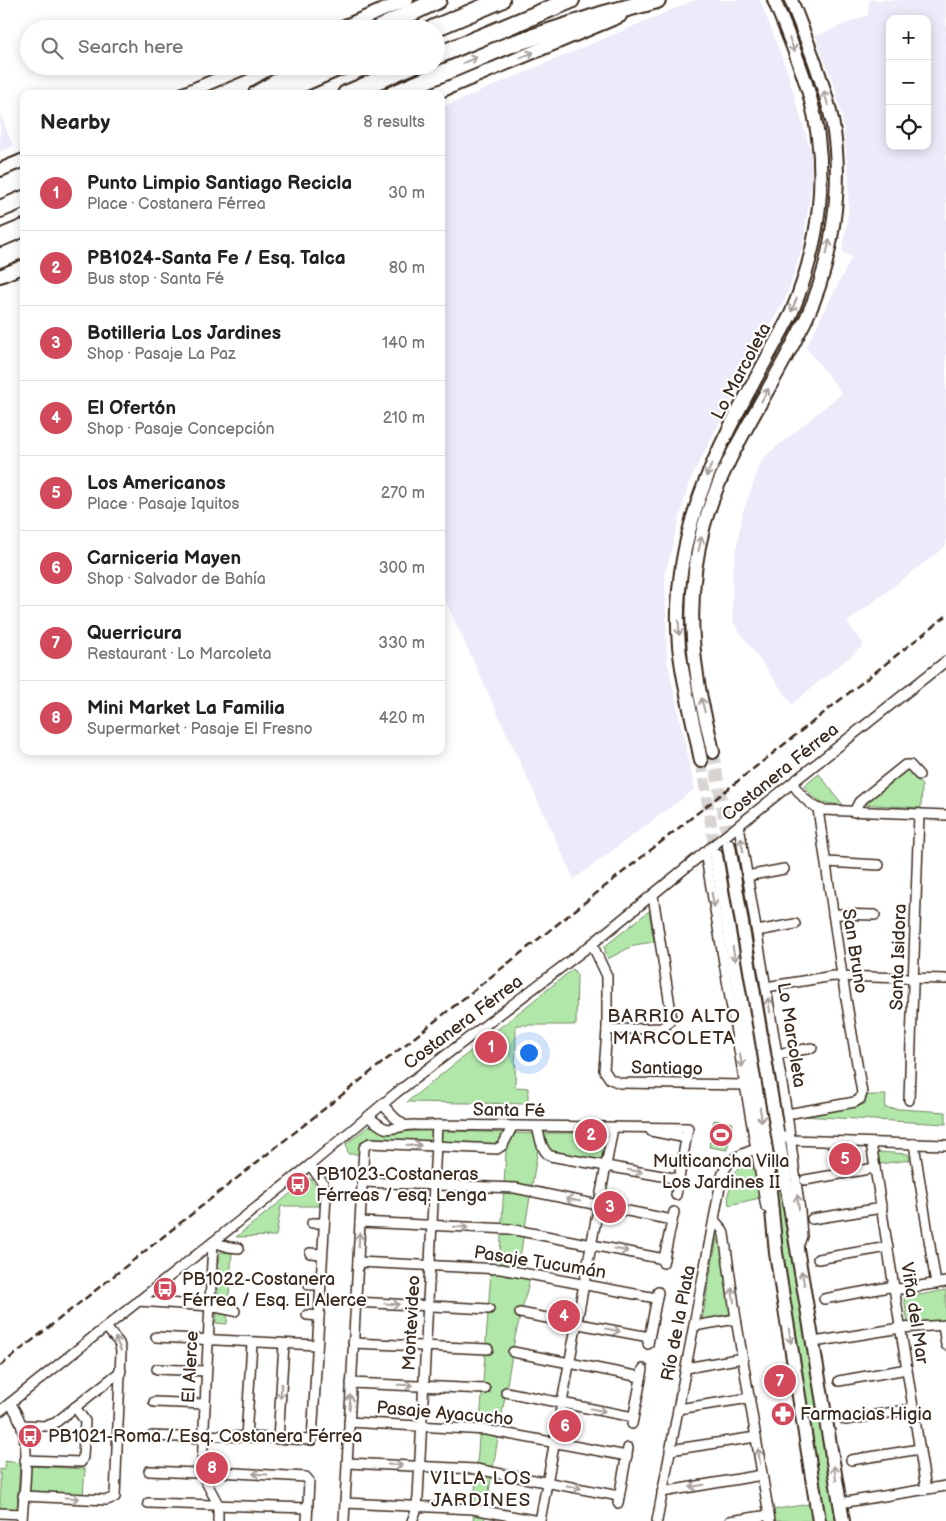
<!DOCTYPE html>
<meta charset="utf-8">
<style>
body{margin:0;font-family:"Balsamiq Sans",sans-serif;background:#f2f2f2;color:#222}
.controls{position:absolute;right:15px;top:15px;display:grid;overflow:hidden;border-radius:10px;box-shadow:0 2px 12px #0003}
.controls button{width:45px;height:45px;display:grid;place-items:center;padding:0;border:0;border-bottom:1px solid #e0e0e0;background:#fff;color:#222;font:25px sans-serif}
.you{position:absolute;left:528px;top:1052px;width:18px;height:18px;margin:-12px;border:4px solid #fff;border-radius:50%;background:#1a73e8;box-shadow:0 0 0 8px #1a73e833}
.badge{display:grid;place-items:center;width:32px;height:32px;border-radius:50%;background:#d1495b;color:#fff;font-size:16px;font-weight:700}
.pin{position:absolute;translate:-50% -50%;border:2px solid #fff;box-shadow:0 1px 5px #0006}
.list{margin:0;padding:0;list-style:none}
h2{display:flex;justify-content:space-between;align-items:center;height:65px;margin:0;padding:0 20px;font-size:21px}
h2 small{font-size:16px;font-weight:400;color:#767676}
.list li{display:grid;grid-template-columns:32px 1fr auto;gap:15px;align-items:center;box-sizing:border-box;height:75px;padding:0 20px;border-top:1px solid #e0e0e0}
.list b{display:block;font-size:19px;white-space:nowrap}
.list p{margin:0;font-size:16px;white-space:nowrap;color:#767676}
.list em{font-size:16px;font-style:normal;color:#767676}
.icon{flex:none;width:28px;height:28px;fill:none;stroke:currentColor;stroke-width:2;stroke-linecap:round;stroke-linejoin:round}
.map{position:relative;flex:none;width:946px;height:1521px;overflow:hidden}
.search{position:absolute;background:#fff;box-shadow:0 2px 12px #0003;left:20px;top:20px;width:425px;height:55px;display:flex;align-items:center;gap:12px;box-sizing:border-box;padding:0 18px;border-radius:28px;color:#767676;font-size:19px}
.panel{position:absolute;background:#fff;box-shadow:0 2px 12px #0003;left:20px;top:90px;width:425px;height:665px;border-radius:10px}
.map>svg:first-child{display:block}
.built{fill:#edeaf9;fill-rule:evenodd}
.green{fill:#b1e7a9;stroke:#768864}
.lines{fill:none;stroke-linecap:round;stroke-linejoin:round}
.secondary-tunnel{stroke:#d8d4d2;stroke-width:12;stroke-dasharray:12 6;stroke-linecap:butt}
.minor-casing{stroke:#3b2a1e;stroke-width:12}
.secondary-casing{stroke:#3b2a1e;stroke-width:16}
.motorway-casing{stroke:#3b2a1e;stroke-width:20}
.minor{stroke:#fff;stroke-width:9}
.secondary{stroke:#fff;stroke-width:12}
.motorway{stroke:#fff;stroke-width:16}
.rail{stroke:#3b2a1e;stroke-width:2.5;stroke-dasharray:8 4;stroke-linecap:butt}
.oneway{stroke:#a79f9a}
.labels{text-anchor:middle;stroke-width:4.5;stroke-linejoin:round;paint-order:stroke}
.street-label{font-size:18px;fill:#3b2a1e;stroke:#fff}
.poi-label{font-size:18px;fill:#3b2a1e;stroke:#fff;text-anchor:start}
.neighbourhood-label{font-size:19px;letter-spacing:1px;fill:#3b2a1e;stroke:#fff}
</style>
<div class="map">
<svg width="946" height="1521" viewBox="0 0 946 1521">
<rect width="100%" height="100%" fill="#fff"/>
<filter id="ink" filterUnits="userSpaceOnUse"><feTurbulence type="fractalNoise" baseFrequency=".02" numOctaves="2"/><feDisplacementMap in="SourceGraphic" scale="10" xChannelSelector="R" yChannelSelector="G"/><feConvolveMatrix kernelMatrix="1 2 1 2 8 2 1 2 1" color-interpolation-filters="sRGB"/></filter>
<g filter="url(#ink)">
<g class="built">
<path d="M695,0h65l27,71 24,81 1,28 -9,64 -15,49 -33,61 -66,128 -24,92 2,86 28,129 -121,90 -133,-288v-483z"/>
<path d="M869,0h77v546l-99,76 17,23 -72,59 -58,-80 -2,-18 1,-39 10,-55 19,-53 80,-66 -36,-46 46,-90 -10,-5 6,-37 1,-37 -6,-56 -8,-35 -20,-51 53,-21zM890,19h37v127h-37z"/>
<path d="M0,113l13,33 -13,6z"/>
</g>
<g class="green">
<path d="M906,768l16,17 -1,23 -59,-4z"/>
<path d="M819,774l24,31c-22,-2 -25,-2 -39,-19z"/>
<path d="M649,911l5,31 -20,3 -26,14 -4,-12z"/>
<path d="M573,969l4,6 -1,50h-60l-1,62 13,1v16l-121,-2z"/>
<path d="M867,1095h19l-1,13 61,4v12l-144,-8 1,-2 62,-10z"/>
<path d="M714,1120l19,3 -6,27 -18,-3z"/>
<path d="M369,1126l4,1 11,6 44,-3 107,4 4,9 -22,132 13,3 -15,59 -31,184h-11l18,-250h8l7,-120 -8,-6 -134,-3 -4,12h-12l-2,-10z"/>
<path d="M542,1133h53c13,6 9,15 6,27l-54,-8z"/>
<path d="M878,1152l30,2 2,6 -31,4z"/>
<path d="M779,1154l60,367h-14l-7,-38 -50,-324z"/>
<path d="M749,1161l6,6 5,31 -31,7 -1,-10 6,-23z"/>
<path d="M310,1178l10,14 -1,14h-38l-5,30 -40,1z"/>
<path d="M718,1232l3,12 9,70 -28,6z"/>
<path d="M220,1252l12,1 -5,71 -11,-1z"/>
<path d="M946,1290v31l-38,2 -4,-25z"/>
<path d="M5,1461l15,2 -3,48 -17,-1v-41l4,1z"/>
<path d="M31,1466l54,3 -2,28 -54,-2z"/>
<path d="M809,1504l3,17h-40l-1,-11z"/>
</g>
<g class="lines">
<g class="secondary-tunnel">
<path d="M713,752l16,94"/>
<path d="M701,761l15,94"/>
</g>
<g class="minor-casing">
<g id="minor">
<path d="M792,783c9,12 16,22 31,27l123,5"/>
<path d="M854,812l5,-10 46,-37h5l9,10"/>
<path d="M739,826l48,288 13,97 2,25 -4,11"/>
<path d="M705,852l61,355"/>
<path d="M826,862l53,3"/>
<path d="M747,876l37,-7"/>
<path d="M833,914l42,1"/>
<path d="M757,931l38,-7"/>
<path d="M592,944l15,32v54l-3,40 6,9 10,4 125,2"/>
<path d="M766,987l67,-11 113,3"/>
<path d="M607,1030l53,-2c8,-2 11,-8 11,-16l-18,-116"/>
<path d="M777,1054l35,-6"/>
<path d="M909,1100l10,-286"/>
<path d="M383,1105l12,13 10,8"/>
<path d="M787,1114l68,-12 5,-3 2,-6 -20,-118 -24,-166"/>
<path d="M369,1117c16,13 16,14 36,9 7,-2 16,0 24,-1l259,3 -12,67"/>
<path d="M537,1127c3,10 4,23 13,29l129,23"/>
<path d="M651,1131l35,7"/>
<path d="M785,1137l5,3 156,5"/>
<path d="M871,1143l55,346"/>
<path d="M914,1144l22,140"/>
<path d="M805,1180l70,-12"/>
<path d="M362,1182l153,6 157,32"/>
<path d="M812,1219l70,-11"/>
<path d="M714,1220l8,9 2,5 12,85 34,202"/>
<path d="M360,1222l150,7 154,30"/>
<path d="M312,1223h12"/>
<path d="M213,1242l-11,225 3,13 13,24v17"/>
<path d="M213,1242l16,5 10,1"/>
<path d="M310,1253l12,1"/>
<path d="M818,1259l70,-12"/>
<path d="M358,1262l143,7 155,29"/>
<path d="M663,1263l11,-51"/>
<path d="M211,1278l25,2"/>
<path d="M309,1285h11"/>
<path d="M824,1299l65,-12 11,2 46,-7"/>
<path d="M138,1301l72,5 25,5"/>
<path d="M355,1302l134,7"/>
<path d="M520,1313l129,24"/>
<path d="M307,1315l12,1"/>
<path d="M694,1326l42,-7"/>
<path d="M943,1326l3,19"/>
<path d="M156,1337l161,8"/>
<path d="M814,1342l87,-14 45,-3"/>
<path d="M353,1343l135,6"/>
<path d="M648,1344l10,-52"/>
<path d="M513,1352l128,25"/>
<path d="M686,1368l57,-10"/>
<path d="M157,1369l49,2"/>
<path d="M839,1381l68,-12"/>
<path d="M351,1383l134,6"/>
<path d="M506,1392l127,25"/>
<path d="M154,1402l51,2"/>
<path d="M10,1403c25,33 14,79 12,118"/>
<path d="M678,1409l72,-11"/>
<path d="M0,1411l310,-246 86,-72 196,-149 113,-92 241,-191"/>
<path d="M845,1420l68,-11"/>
<path d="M349,1422l137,8 141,26"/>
<path d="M632,1424l11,-55"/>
<path d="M23,1425l23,1 9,-3 66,-52"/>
<path d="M203,1435l109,5 14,-245 -3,-12 -13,-18"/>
<path d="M152,1436l51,2"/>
<path d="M246,1437l6,-94"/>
<path d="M278,1439l6,-95"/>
<path d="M670,1450l86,-13"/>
<path d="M25,1460l56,2 2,-5 2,-36 -10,-14"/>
<path d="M851,1460l69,-11"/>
<path d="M347,1463l129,6 143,27"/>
<path d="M149,1471l48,2 5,-2 104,6 3,4 -2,40"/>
<path d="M662,1492l100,-17"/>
<path d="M23,1496l84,4 8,-3 6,-146 -2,-8 -13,-16"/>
<path d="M148,1503l160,5"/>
<path d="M345,1503l128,6 66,12"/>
<path d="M618,1503l10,-55"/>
<path d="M840,1503l106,-17"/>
<path d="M0,1513l22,1"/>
<path d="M344,1521l20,-373 2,-3 4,-2 127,6 6,-4 9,-18"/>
<path d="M412,1521l4,-10 2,-14 19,-372"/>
<path d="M540,1521l73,-393"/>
<path d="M657,1521l65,-345c5,-17 19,-22 34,-27"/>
<path d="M730,1521l39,-6"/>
</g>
</g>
<g class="secondary-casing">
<g id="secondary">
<path d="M338,29l69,-29"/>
<path d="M183,94l66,-28"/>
<path d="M433,94l187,-78"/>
<path d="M0,170l24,-10"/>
<path d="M0,276l24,-10"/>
<path d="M713,752c-5,-26 -13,-51 -16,-77 -8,-50 -6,-101 7,-150 16,-57 48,-106 76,-157 9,-16 18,-33 26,-49 27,-57 38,-137 26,-199 -9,-41 -26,-81 -41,-120"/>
<path d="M701,761c-7,-38 -18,-76 -22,-115 -11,-130 54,-223 112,-332 29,-69 39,-144 19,-217 -9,-33 -23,-65 -36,-97"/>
<path d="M729,846l114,675"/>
<path d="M716,855l50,294 10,104 43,268"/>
</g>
</g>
<g class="motorway-casing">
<g id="motorway">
<path d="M378,29l60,-29"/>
<path d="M432,29l69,-29"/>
<path d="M436,56l135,-56"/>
<path d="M257,94l48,-28"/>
<path d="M277,94l65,-28"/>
<path d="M346,94l65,-28"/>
<path d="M393,94l116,-49 92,-30 56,-15"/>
<path d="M0,209l24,-10"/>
<path d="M0,238l24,-10"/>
</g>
</g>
<use href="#minor" class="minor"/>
<use href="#secondary" class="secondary"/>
<use href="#motorway" class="motorway"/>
<path class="rail" d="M0,1366l946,-750"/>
</g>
<defs><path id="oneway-shaft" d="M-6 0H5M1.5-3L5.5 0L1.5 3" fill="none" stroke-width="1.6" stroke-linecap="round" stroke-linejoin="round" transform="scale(1.25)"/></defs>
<g class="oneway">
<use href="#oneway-shaft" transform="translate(792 45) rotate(69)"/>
<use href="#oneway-shaft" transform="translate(527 55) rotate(-23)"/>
<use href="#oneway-shaft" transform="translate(470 60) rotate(-23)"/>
<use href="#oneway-shaft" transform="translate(826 98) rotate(-105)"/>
<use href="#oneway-shaft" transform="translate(828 247) rotate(-78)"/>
<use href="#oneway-shaft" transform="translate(794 305) rotate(113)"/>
<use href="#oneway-shaft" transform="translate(765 395) rotate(-61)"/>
<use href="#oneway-shaft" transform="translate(709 470) rotate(114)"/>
<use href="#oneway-shaft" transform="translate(700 544) rotate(-78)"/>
<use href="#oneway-shaft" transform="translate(679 628) rotate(88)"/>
<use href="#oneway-shaft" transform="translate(703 705) rotate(-104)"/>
<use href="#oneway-shaft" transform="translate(742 845) rotate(-100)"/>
<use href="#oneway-shaft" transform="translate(713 900) rotate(80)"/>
<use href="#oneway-shaft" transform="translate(734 954) rotate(80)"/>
<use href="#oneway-shaft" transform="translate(769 1005) rotate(-99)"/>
<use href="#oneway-shaft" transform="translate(741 1060) rotate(80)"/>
<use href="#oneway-shaft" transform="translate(761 1115) rotate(81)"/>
<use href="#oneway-shaft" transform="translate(414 1145) rotate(2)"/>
<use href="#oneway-shaft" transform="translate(635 1171) rotate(10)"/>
<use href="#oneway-shaft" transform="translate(573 1200) rotate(-169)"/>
<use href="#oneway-shaft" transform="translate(798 1202) rotate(-98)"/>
<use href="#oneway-shaft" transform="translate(461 1227) rotate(2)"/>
<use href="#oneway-shaft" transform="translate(359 1240) rotate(-87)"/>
<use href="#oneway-shaft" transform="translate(621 1250) rotate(11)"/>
<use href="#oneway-shaft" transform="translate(803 1278) rotate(-101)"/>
<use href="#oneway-shaft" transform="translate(733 1295) rotate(-98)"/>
<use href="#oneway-shaft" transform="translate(392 1304) rotate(3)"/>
<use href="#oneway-shaft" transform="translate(613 1330) rotate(12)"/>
<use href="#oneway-shaft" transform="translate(790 1336) rotate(81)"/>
<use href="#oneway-shaft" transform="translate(118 1344) rotate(-113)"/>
<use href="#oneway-shaft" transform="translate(405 1385) rotate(2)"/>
<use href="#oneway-shaft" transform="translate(281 1391) rotate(94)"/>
<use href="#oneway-shaft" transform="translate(350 1402) rotate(-87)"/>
<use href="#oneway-shaft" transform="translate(598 1410) rotate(11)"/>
<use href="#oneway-shaft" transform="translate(759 1456) rotate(-99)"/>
<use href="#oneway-shaft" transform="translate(395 1465) rotate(3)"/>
<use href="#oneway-shaft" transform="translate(835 1473) rotate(-99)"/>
<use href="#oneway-shaft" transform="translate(260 1474) rotate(-177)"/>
<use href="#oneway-shaft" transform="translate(697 1486) rotate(171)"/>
<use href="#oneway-shaft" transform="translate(574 1487) rotate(11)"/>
<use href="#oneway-shaft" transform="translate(72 1498) rotate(3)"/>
</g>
</g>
<defs>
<g id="stadium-disc" transform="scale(1.25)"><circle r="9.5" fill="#d1495b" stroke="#fff"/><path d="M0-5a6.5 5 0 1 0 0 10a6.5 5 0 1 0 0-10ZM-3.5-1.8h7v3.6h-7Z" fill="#fff"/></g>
<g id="bus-disc" transform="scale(1.25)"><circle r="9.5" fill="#d1495b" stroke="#fff"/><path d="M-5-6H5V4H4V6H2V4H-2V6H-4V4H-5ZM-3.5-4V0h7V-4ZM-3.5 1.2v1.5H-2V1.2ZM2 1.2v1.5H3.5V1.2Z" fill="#fff"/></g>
<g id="pharmacy-disc" transform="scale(1.25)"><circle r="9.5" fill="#d1495b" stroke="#fff"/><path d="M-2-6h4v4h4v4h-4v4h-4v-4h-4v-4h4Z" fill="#fff"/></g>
</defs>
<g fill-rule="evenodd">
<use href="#stadium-disc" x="721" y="1135"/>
<use href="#bus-disc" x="298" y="1184"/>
<use href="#bus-disc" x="165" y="1289"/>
<use href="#pharmacy-disc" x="783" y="1414"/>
<use href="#bus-disc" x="30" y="1436"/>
</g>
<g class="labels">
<g class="street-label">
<text transform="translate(741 371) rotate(-62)" y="6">Lo Marcoleta</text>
<text transform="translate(780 772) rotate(-39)" y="6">Costanera Férrea</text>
<text transform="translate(855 951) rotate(81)" y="6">San Bruno</text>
<text transform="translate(898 957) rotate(-88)" y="6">Santa Isidora</text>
<text transform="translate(463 1022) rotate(-37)" y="6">Costanera Férrea</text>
<text transform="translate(792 1035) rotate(81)" y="6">Lo Marcoleta</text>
<text transform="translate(667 1068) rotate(1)" y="6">Santiago</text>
<text transform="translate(509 1110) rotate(1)" y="6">Santa Fé</text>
<text transform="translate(540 1262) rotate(9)" y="6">Pasaje Tucumán</text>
<text transform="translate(915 1313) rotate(81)" y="6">Viña del Mar</text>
<text transform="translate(411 1323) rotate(-87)" y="6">Montevideo</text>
<text transform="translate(678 1323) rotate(-79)" y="6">Río de la Plata</text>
<text transform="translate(190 1367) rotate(-87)" y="6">El Alerce</text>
<text transform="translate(445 1413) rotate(5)" y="6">Pasaje Ayacucho</text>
</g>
<g class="poi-label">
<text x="721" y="1167" text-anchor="middle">Multicancha Villa<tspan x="721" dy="21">Los Jardines II</tspan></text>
<text x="316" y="1180">PB1023-Costaneras<tspan x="316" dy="21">Férreas / esq. Lenga</tspan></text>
<text x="182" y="1285">PB1022-Costanera<tspan x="182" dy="21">Férrea / Esq. El Alerce</tspan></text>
<text x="800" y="1420">Farmacias Higia</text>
<text x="48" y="1442">PB1021-Roma / Esq. Costanera Férrea</text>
</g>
<g class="neighbourhood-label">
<text x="674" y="1022">BARRIO ALTO<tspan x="674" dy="22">MARCOLETA</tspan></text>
<text x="481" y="1484">VILLA LOS<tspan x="481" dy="22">JARDINES</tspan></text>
</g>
</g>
</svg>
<div class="controls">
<button>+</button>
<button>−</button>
<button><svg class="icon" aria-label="locate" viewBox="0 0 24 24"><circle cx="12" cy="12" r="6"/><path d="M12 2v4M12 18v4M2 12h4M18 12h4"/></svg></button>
</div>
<div class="you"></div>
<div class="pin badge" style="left:491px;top:1047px">1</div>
<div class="pin badge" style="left:591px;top:1135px">2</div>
<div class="pin badge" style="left:610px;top:1207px">3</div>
<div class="pin badge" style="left:564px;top:1316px">4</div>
<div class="pin badge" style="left:845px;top:1159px">5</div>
<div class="pin badge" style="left:565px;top:1426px">6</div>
<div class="pin badge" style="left:780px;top:1381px">7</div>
<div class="pin badge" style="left:212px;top:1468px">8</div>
<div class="search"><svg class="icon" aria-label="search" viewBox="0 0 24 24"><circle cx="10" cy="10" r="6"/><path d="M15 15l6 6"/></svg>Search here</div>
<section class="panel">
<h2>Nearby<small>8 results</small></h2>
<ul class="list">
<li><span class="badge">1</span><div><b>Punto Limpio Santiago Recicla</b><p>Place · Costanera Férrea</p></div><em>30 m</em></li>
<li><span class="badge">2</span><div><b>PB1024-Santa Fe / Esq. Talca</b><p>Bus stop · Santa Fé</p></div><em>80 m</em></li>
<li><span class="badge">3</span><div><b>Botilleria Los Jardines</b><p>Shop · Pasaje La Paz</p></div><em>140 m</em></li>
<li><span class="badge">4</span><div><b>El Ofertón</b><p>Shop · Pasaje Concepción</p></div><em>210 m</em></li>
<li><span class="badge">5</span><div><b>Los Americanos</b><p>Place · Pasaje Iquitos</p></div><em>270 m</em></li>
<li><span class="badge">6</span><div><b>Carniceria Mayen</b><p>Shop · Salvador de Bahía</p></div><em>300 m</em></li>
<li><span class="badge">7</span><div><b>Querricura</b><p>Restaurant · Lo Marcoleta</p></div><em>330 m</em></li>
<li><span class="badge">8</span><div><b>Mini Market La Familia</b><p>Supermarket · Pasaje El Fresno</p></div><em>420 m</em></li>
</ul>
</section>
</div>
